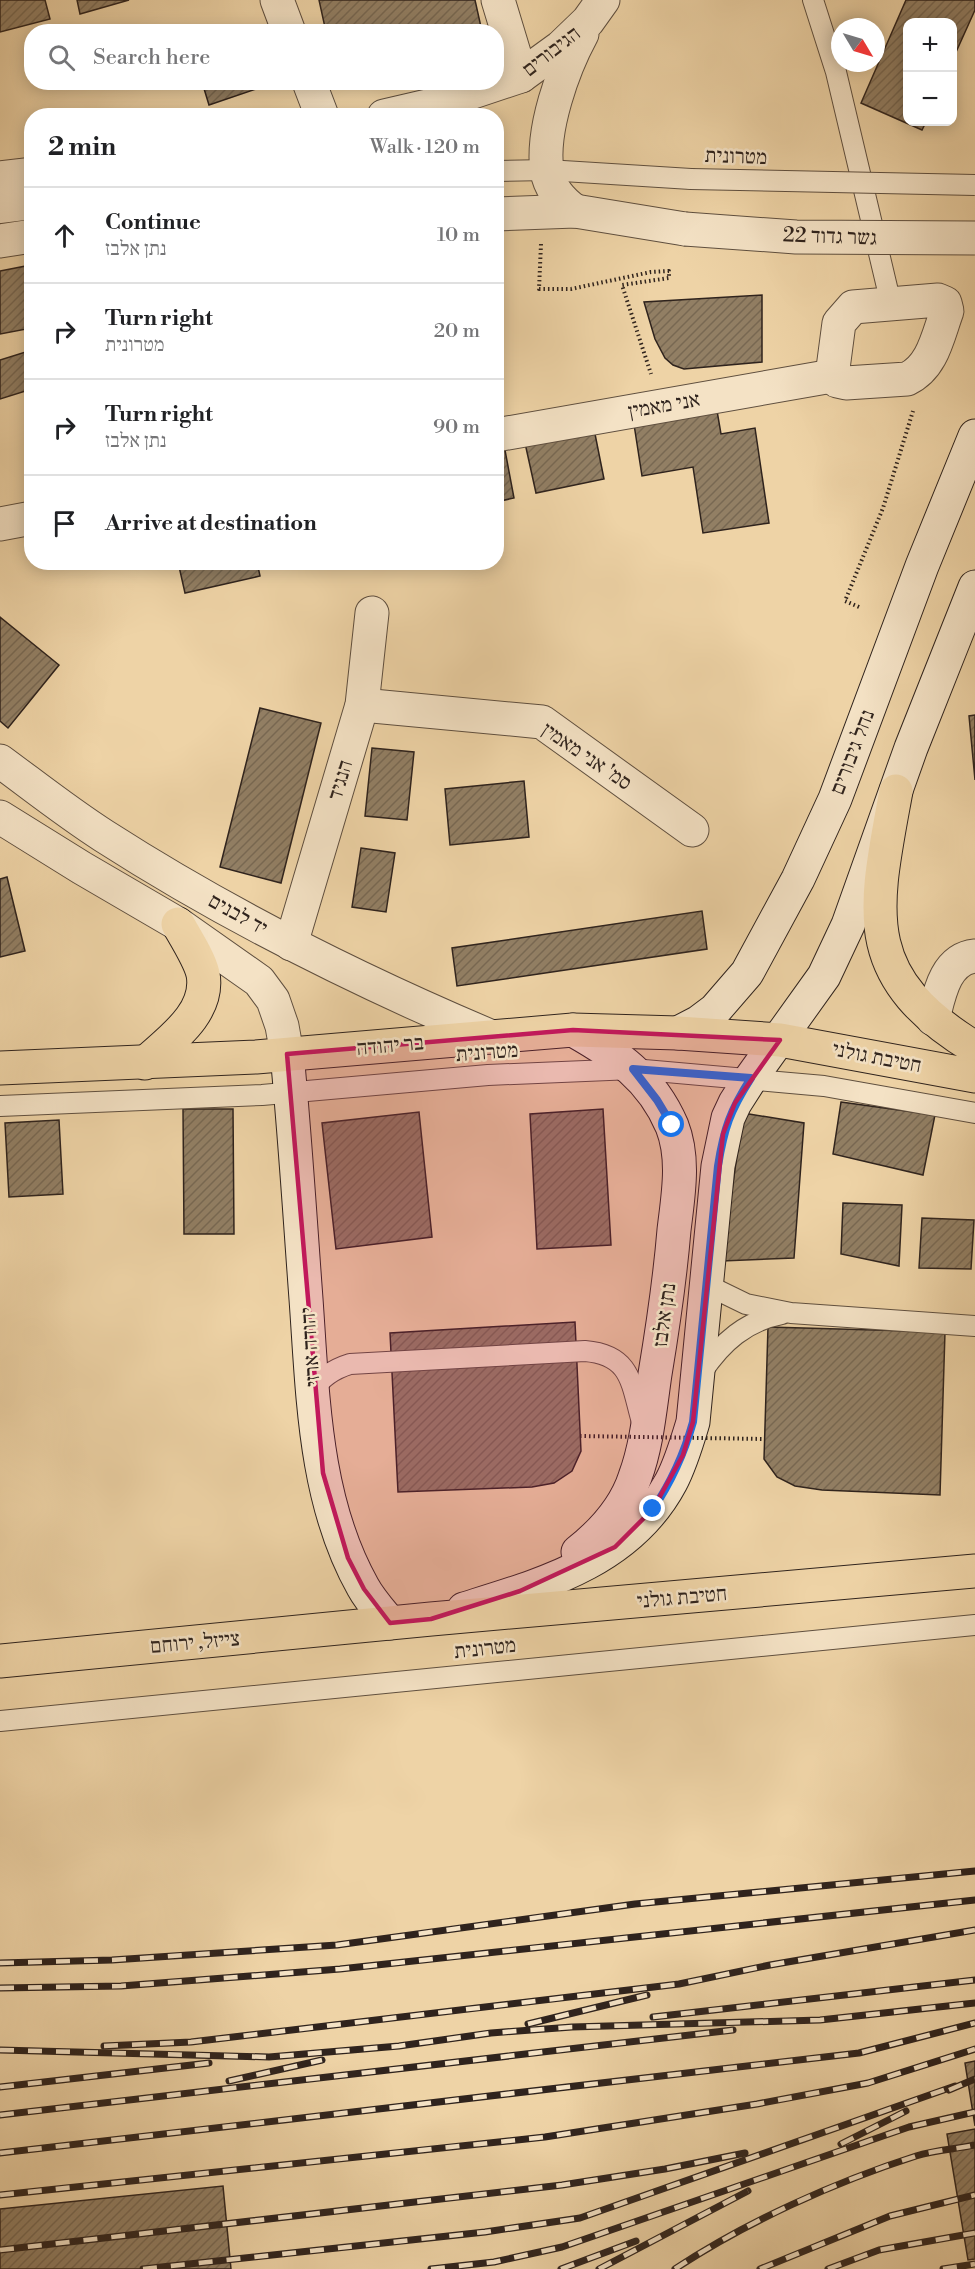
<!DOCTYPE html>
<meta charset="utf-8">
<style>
body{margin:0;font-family:"Libre Bodoni","Frank Ruhl Libre",serif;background:#f6f6f6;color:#202124}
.controls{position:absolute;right:18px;top:18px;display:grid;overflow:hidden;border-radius:12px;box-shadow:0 3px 15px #0003}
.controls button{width:54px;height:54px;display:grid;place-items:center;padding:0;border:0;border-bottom:2px solid #e0e0e0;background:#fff;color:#202124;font:30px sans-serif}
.compass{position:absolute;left:831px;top:18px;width:54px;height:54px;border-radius:50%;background:#fff;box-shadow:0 3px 15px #0003;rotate:128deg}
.stop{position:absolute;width:18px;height:18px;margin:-14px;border:4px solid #1a73e8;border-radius:50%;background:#fff}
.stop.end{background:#1a73e8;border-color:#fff;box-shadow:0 2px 6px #0008}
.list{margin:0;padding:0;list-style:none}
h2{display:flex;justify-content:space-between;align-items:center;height:78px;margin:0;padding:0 24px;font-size:26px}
h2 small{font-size:20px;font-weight:400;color:#757577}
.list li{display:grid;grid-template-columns:39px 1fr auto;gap:18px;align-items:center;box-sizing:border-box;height:96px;padding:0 24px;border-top:2px solid #e0e0e0}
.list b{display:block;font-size:22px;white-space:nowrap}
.list p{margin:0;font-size:20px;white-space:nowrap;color:#757577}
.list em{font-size:20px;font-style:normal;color:#757577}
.icon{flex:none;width:33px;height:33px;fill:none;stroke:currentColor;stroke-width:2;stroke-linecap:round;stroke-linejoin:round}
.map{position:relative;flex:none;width:975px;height:2269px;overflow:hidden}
.search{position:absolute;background:#fff;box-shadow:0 3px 15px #0003;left:24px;top:24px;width:480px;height:66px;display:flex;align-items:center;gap:15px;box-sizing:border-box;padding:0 21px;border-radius:24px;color:#757577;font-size:22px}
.panel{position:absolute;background:#fff;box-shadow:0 3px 15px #0003;left:24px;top:108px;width:480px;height:462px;border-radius:24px}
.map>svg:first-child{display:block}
.building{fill:url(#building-hatch);stroke:#2f231d;stroke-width:1.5}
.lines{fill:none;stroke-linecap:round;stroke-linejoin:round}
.service-casing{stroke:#5f4f3f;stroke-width:22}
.minor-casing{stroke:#5f4f3f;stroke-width:35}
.tertiary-casing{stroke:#5f4f3f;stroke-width:35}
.secondary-casing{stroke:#2f231d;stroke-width:35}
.trunk-casing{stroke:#2f231d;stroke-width:35}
.path{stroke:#2f231d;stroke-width:4;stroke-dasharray:1.5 3;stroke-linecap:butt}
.service{stroke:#f4e2c5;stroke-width:20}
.minor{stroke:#f4e2c5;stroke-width:33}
.tertiary{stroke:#f4e2c5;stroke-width:33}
.secondary{stroke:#f4e2c5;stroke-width:33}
.trunk{stroke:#eed3a6;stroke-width:33}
.rail-casing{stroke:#2f231d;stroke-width:7}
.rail{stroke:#f4e2c5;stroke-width:4.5;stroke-dasharray:14;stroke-linecap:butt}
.service-bridge-casing{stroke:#5f4f3f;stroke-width:22;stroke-linecap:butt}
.tertiary-bridge-casing{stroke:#5f4f3f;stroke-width:35;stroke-linecap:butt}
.path-bridge{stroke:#2f231d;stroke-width:4;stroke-dasharray:1.5 3;stroke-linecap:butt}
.service-bridge{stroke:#f4e2c5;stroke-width:20}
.tertiary-bridge{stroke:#f4e2c5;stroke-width:33}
.route{stroke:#1a73e8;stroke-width:8}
.marked{fill:#c2185b;fill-opacity:0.2;stroke:#c2185b;stroke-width:4.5;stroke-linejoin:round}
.labels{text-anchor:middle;stroke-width:5;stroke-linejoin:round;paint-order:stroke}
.street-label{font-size:21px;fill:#2f231d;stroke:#f4e2c5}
</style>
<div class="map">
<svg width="975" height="2269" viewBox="0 0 975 2269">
<defs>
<pattern id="building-hatch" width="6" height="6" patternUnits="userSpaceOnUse" patternTransform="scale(1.5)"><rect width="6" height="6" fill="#927f64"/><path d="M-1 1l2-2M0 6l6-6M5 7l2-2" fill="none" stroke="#786852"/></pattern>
</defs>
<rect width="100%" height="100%" fill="#eed3a6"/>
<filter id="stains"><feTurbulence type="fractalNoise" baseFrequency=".00333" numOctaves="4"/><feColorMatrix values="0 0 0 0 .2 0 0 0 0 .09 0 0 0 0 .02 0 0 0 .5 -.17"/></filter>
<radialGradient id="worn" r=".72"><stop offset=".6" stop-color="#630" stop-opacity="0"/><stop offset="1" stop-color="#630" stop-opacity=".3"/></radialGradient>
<g class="building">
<path d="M0,0h45l5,19 -50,13z"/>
<path d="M77,0h52l-49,14z"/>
<path d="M319,0h156l6,27 -16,5h-139z"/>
<path d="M906,0h69v10l-23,51v-39h-44v100h18l-4,8 -61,-27z"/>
<path d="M202,82h62l1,4 -56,19z"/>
<path d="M31,265l1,63 -32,6v-63z"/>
<path d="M762,295v67l-78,7 -11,-4 -8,-7 -10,-19 -11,-37z"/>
<path d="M32,350v39l-32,10v-39z"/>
<path d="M716,405l5,29 34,-6 14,95 -66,10 -10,-66 -51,9 -9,-58z"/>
<path d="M594,429l10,50 -68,14 -11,-50z"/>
<path d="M504,445l10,53 -18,4v-56z"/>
<path d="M178,562h79l3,14 -75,17z"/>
<path d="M0,617l59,48 -51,63 -8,-7z"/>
<path d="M260,708l61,15 -40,160 -61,-16z"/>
<path d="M975,715v65l-6,-64z"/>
<path d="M372,748l42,4 -7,68 -42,-4z"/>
<path d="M524,781l5,56 -79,8 -5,-56z"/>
<path d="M361,848l34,5 -9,59 -34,-5z"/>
<path d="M7,877l18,74 -25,6v-78z"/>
<path d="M702,911l5,38 -250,37 -5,-38z"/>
<path d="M841,1102l94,13 -12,60 -90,-21z"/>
<path d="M183,1109h50l1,125h-50z"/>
<path d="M603,1109l8,136 -74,4 -7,-135z"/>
<path d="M419,1112l13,125 -96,12 -14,-126z"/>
<path d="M743,1113l61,10 -10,135 -72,3z"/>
<path d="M59,1120l4,74 -54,3 -4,-74z"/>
<path d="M843,1203l59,2 -3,61 -58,-12z"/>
<path d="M922,1218l52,2 -3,49 -52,-1z"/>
<path d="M575,1322l6,129 -9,20 -18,12 -22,4 -134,5 -8,-159z"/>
<path d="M768,1327l177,5 -5,163 -118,-5 -27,-4 -18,-9 -13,-18z"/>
<path d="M975,2061v65l-10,-63z"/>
<path d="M975,2129v130l-7,1 -21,-126z"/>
<path d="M223,2186l8,83h-231v-60z"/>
</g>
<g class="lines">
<g class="service-casing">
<g id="service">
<path d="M813,0l23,72 55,232"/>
<path d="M496,171l51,-1 144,9"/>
<path d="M0,196l32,-3"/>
<path d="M0,213l32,-4"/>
<path d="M0,1106l262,-11 226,-20 145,-6 191,17 151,27"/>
<path d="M707,1285l39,19 45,9 184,13"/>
<path d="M702,1372c20,-30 44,-51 80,-58"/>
<path d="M313,1391c8,-14 21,-22 37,-27l235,-13c47,4 46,33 57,71"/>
<path d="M0,1721l975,-96"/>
</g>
</g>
<g class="minor-casing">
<g id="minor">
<path d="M277,0l12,32"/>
<path d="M498,0l23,76"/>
<path d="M309,82l13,34"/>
<path d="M938,300l7,3 2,8c-9,24 -14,56 -40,68l-61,4 -9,-2 -5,-5 7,-53 14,-16z"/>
<path d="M496,435l336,-59"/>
<path d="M0,524l32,-6"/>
<path d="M362,705l180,17 150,108"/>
<path d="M291,944l71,-239 10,-92"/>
<path d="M933,1019c6,-24 12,-60 42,-63"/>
</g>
</g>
<g class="tertiary-casing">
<g id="tertiary">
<path d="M384,116l56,-13 81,-27 40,-29 27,-26 15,-21"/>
<path d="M0,178l32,-4"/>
<path d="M575,211c-14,-10 -25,-22 -28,-40 -6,-41 16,-102 35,-137"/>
<path d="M496,214l79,-3 110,18"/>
<path d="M0,241l32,-5"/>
<path d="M0,761c34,25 68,52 104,75 123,79 253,144 388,201"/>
<path d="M0,817l82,51 96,56 81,57 14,19 9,26 5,28"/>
</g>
</g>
<g class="secondary-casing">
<g id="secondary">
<path d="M573,1030c44,25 78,47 99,96 13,33 6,70 2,104 -4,48 -11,96 -19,144 -5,34 -8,71 -20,103 -10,31 -32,55 -57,75"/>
<path d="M678,1033l21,-11 16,-12 32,-37 51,-94 37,-80 87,-233 53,-130"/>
<path d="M287,1054c8,82 13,164 19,245 7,97 8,201 57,288 7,13 18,25 27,36"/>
<path d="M464,1609c80,-25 165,-48 207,-127 10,-19 16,-40 22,-60l25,-256 10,-48 7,-15 16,-25 73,-102 24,-51 63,-177 64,-161"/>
</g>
</g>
<g class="trunk-casing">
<g id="trunk">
<path d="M896,791c-22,120 -40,185 79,257"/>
<path d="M145,1063c25,-23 65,-50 58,-89 -3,-14 -17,-36 -25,-50"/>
<path d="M0,1068l256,-11 317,-27 105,3 102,7 195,36"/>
<path d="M0,1661l431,-42 544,-48"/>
</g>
</g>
<g class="path">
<path d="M541,244l-2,45h32l80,-17 18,-1v7l-47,7 29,89"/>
<path d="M859,607l-14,-6 38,-93 30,-97"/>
</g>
<use href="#service" class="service"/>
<use href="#minor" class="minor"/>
<use href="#tertiary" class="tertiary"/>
<use href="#secondary" class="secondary"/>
<use href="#trunk" class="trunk"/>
<g class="rail-casing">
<g id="rail">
<path d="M0,1963l112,-3 225,-15 298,-41 340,-33"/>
<path d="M0,1988l121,-2 219,-17 635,-69"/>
<path d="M653,2017l322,-37"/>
<path d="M528,2024l119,-29"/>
<path d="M104,2046l87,-4 488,-58 91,-19 205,-35"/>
<path d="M0,2050l269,7 130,-11 92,-13 81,-6 248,-7 155,-17"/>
<path d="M229,2081l93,-21"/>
<path d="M0,2087l209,-24"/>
<path d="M949,2090l26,-11"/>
<path d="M0,2115l733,-85"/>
<path d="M841,2144l65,-33"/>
<path d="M0,2153l859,-100 116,-30"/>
<path d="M0,2195l545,-58 212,-33 111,-21 107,-34"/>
<path d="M0,2250l562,-65 103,-16 80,-16"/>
<path d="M143,2269l342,-37 95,-14 375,-132"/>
<path d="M431,2269l63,-7 68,-15 347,-120 66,-15"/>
<path d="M561,2269l75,-28"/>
<path d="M599,2269l149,-78"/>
<path d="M675,2269c71,-47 160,-87 241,-113 19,-6 40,-7 59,-11"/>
<path d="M760,2269l130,-53 85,-21"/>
<path d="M828,2269l51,-19 96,-17"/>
<path d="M943,2269l32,-5"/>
</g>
</g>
<use href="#rail" class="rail"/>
<g class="service-bridge-casing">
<path id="service-bridge" d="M691,179l284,6"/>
</g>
<g class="tertiary-bridge-casing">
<path id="tertiary-bridge" d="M685,229l111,8 179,1"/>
</g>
<path class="path-bridge" d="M580,1436l184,3"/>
<use href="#service-bridge" class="service-bridge"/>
<use href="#tertiary-bridge" class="tertiary-bridge"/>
</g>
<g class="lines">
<path class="route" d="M653,1509c19,-28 31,-55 40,-87l25,-256c6,-38 12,-55 33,-88l-118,-9 24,31 15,25"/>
</g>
<path class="marked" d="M573,1030l207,10 -45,63 -12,31 -30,288 -10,33 -30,54 -38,38 -95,44 -89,28 -41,4 -26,-34 -16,-31 -25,-85 -36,-419z"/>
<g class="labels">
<g class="street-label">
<text transform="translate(551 51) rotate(-38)" y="7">הגיבורים</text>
<text transform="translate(736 156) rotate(2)" y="7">מטרונית</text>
<text transform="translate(830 236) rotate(2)" y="7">גשר גדוד 22</text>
<text transform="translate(664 405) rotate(-10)" y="7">אני מאמין</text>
<text transform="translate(852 752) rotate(-69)" y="7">נחל גיבורים</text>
<text transform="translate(587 756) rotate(34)" y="7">סמ' אני מאמין</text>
<text transform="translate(340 780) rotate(-73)" y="7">הנגיד</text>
<text transform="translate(238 914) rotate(29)" y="7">יד לבנים</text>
<text transform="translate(390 1045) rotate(-5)" y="7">בר יהודה</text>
<text transform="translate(487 1052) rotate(-4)" y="7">מטרונית</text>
<text transform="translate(877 1057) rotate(11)" y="7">חטיבת גולני</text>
<text transform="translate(664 1315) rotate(-82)" y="7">נתן אלבז</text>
<text transform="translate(310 1347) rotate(-94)" y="7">יהודה ארזי</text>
<text transform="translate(682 1597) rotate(-5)" y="7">חטיבת גולני</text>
<text transform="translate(195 1642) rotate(-5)" y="7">צייזל, ירוחם</text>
<text transform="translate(485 1648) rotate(-6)" y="7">מטרונית</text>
</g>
</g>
<rect width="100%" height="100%" filter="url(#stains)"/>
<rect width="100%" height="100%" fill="url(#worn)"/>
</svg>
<div class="controls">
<button>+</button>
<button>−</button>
</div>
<svg class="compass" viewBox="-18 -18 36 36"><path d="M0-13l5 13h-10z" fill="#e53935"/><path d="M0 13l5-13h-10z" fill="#757577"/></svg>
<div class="stop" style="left:672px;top:1125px"></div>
<div class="stop end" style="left:653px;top:1509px"></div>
<div class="search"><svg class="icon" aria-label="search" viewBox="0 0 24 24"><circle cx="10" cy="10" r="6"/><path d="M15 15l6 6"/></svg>Search here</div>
<section class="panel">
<h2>2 min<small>Walk · 120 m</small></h2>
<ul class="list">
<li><svg class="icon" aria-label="ahead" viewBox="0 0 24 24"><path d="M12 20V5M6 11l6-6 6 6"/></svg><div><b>Continue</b><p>נתן אלבז</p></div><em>10 m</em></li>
<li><svg class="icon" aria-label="right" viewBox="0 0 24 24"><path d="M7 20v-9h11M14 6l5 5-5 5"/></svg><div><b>Turn right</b><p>מטרונית</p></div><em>20 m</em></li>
<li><svg class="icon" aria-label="right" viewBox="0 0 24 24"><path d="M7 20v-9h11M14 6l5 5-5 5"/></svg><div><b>Turn right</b><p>נתן אלבז</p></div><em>90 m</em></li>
<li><svg class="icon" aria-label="arrive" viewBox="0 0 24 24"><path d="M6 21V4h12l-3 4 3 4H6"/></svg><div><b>Arrive at destination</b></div></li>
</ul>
</section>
</div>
